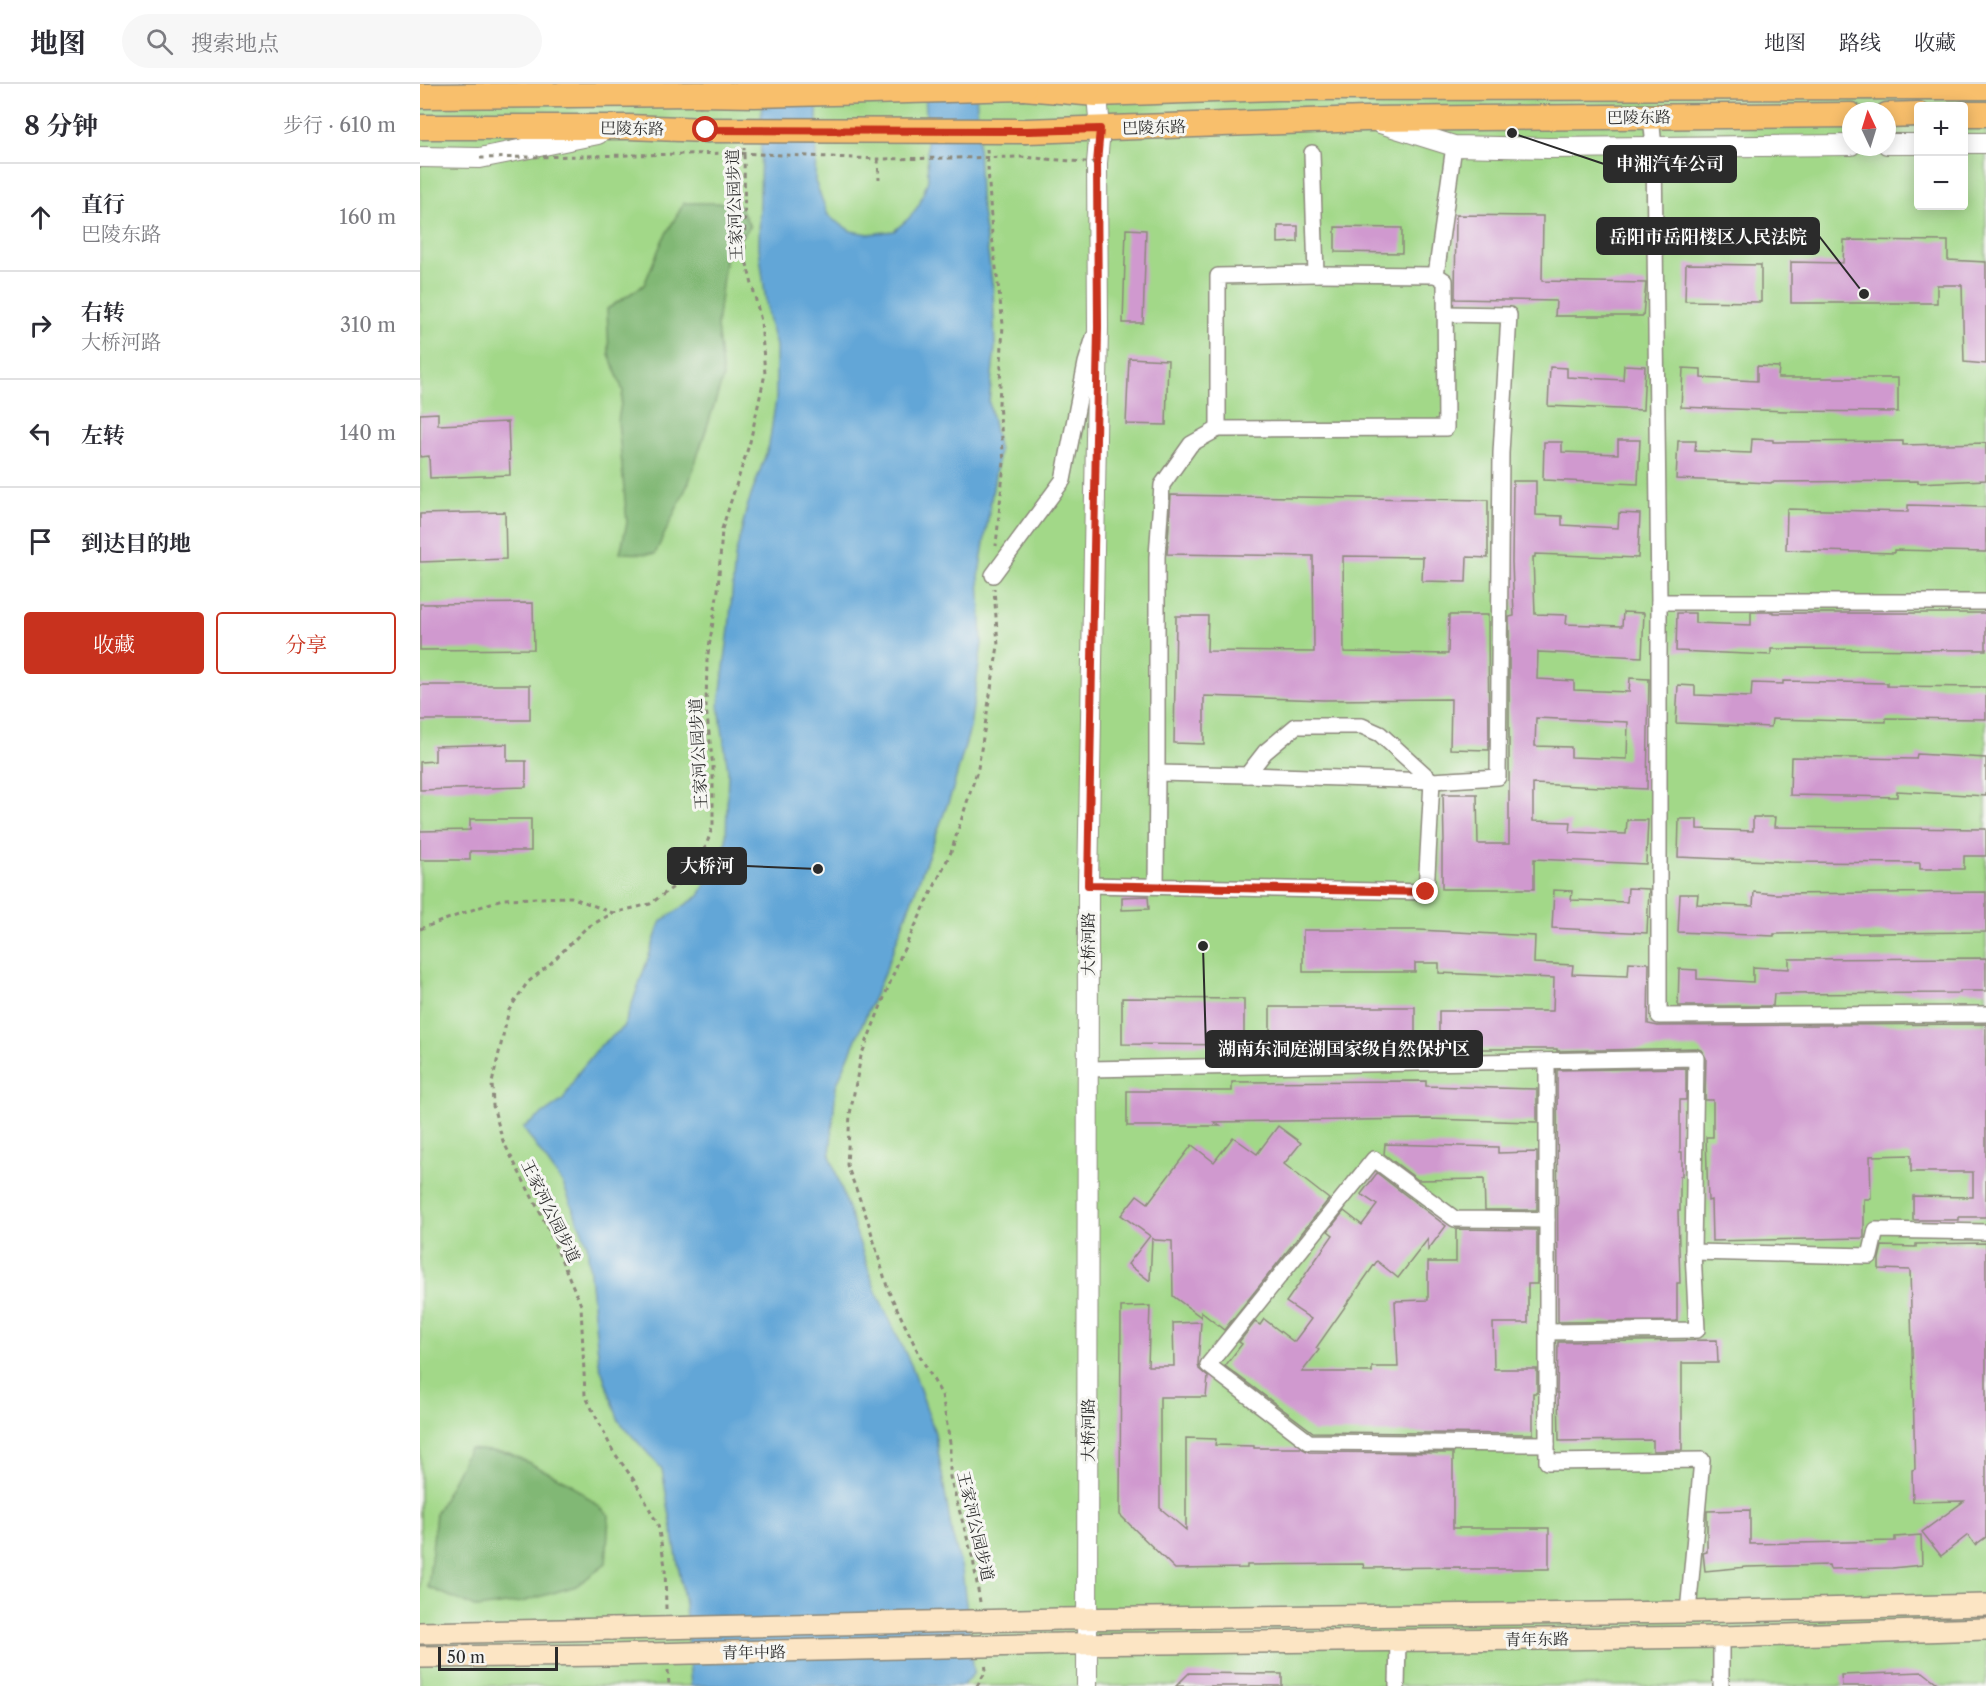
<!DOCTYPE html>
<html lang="zh">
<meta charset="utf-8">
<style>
body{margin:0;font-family:"Libre Caslon Text","Noto Serif SC",serif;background:#f7f7f7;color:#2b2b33}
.controls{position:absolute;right:18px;top:18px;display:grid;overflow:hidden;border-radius:6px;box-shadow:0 3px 15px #0003}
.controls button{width:54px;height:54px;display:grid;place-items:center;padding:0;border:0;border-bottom:2px solid #e1e1e2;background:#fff;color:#2b2b33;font:30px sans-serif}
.compass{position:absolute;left:1422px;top:18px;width:54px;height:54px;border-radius:50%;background:#fff;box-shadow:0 3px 15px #0003;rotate:356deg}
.scale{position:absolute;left:18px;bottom:15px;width:120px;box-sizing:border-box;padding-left:6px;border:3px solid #2b2b2b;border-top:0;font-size:16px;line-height:21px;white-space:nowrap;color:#2b2b2b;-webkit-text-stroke:4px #f6f6f2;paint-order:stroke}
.stop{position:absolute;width:18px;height:18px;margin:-14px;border:4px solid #c8321e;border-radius:50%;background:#fff}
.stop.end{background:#c8321e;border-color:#fff;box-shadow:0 2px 6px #0008}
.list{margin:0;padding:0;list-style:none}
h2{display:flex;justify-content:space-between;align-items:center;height:78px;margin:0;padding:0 24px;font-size:26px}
h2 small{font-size:20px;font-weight:400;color:#7c7c81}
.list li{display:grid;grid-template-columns:39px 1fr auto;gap:18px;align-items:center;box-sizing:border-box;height:108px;padding:0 24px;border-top:2px solid #e1e1e2}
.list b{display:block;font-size:22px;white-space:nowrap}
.list p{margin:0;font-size:20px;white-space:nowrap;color:#7c7c81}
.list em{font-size:20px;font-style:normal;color:#7c7c81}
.actions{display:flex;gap:12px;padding:18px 24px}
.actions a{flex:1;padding:14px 0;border:2px solid #c8321e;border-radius:6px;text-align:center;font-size:21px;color:#c8321e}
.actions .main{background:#c8321e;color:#fff}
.icon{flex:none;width:33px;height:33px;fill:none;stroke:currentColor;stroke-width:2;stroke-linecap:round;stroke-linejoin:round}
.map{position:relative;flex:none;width:1566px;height:1602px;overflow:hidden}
header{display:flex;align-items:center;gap:36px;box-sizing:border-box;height:84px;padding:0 30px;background:#fff;border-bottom:2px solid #e1e1e2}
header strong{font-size:28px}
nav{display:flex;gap:33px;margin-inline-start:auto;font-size:21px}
.search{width:420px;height:54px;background:#f7f7f7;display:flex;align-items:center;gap:15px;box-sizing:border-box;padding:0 21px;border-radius:33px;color:#7c7c81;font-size:22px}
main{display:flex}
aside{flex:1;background:#fff}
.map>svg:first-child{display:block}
.green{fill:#a2d888;stroke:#66825a;stroke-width:1.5;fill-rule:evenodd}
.forest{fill:#81b874;stroke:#567250;stroke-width:1.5}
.water{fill:#62a6d7;stroke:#466881;stroke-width:1.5}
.building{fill:#d099cf;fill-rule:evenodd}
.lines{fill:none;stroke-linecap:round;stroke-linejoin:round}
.minor-casing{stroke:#8c897c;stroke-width:18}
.tertiary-casing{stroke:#8c897c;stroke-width:22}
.secondary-casing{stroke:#8c897c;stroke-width:24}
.primary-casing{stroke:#8c897c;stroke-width:27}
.path{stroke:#8c897c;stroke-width:3;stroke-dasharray:4.5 4.5;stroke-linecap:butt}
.minor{stroke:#fff;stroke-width:15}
.tertiary{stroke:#fff;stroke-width:20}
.secondary{stroke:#fce5c4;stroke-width:21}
.primary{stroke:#f8bf6c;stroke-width:24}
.secondary-bridge-casing{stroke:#8c897c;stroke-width:24;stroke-linecap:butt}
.primary-bridge-casing{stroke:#8c897c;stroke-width:27;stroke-linecap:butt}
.path-bridge{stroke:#8c897c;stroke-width:3;stroke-dasharray:4.5 4.5;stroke-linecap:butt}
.secondary-bridge{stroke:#fce5c4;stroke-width:21}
.primary-bridge{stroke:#f8bf6c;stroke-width:24}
.route{stroke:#c8321e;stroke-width:8}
.labels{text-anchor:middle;stroke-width:6;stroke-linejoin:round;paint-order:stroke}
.street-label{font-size:16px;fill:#2b2b2b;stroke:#f6f6f2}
.leader{fill:none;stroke:#2b2b2b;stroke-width:2}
.callout-dot{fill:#2b2b2b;stroke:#f6f6f2;stroke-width:2}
.callout{fill:#2b2b2b;stroke:#2b2b2b;stroke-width:2}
.callout-label{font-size:18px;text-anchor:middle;font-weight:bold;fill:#fff}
</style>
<header>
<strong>地图</strong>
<div class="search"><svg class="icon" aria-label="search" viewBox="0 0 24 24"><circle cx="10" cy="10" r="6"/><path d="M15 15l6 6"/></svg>搜索地点</div>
<nav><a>地图</a><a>路线</a><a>收藏</a></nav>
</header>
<main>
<aside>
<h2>8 分钟<small>步行 · 610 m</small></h2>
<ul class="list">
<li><svg class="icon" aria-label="ahead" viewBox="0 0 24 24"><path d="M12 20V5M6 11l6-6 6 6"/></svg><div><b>直行</b><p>巴陵东路</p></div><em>160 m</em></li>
<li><svg class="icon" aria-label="right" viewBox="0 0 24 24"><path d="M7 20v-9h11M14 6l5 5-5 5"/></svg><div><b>右转</b><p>大桥河路</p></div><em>310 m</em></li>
<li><svg class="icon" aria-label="left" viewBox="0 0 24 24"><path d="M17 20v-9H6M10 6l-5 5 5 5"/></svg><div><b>左转</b></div><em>140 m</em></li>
<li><svg class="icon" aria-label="arrive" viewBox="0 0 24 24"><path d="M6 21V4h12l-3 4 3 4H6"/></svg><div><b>到达目的地</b></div></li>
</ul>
<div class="actions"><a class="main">收藏</a><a>分享</a></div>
</aside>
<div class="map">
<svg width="1566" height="1602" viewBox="0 0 1566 1602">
<rect width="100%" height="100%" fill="#f6f6f2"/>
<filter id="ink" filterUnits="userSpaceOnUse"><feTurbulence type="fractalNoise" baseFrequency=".0167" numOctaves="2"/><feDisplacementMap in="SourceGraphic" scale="12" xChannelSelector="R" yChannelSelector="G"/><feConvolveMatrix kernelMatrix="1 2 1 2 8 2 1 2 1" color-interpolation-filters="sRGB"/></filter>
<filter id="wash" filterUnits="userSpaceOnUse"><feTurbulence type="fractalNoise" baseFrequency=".008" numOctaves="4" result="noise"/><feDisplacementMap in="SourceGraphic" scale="24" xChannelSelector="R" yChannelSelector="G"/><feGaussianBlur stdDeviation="1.35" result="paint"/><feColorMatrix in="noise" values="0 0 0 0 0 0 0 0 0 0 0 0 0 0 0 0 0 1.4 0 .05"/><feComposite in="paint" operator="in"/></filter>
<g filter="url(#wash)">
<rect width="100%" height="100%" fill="#ede7ce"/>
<path class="green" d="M0,0h1566v1602h-1566zM1498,22h46v100h-46zM1431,27h36v36h-36z"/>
<g class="forest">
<path d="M264,119h42l14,3 10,21 -24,26 -9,73 6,52 -34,104 -34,72 -35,-1 7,-30 -9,-102 5,-30 -14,-37 -2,-45 37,-24 19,-46z"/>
<path d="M49,1365l40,4 61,30 39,32 -3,49 -30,22 -54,16 -45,6 -49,-21 8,-74z"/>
</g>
<path class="water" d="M342,0h56l-3,97 13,34 7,6 16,10 18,3 25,-3 15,-13 10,-13 9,-25 -3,-96h51l4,113 13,92 2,59 -6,54 10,49 -20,123 3,69 -12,85 -18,64 -66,177 -50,117 -6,69 45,134 38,80 22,64 17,101 10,35 12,104 -12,13h-271l-6,-81 -23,-136 -43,-48 -20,-58 -12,-119 -24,-60 -40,-56 40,-28 15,-27 22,-27 24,-19 37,-106 38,-25 27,-54 2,-71 -9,-65 10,-77 6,-72 12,-50 22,-62 7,-46v-53l-8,-29 -9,-69z"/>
<g id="blocks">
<g class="building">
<path d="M1036,131l87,1 -1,65 104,2 -3,33h-88l1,-15 -101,-2z"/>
<path d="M858,142h20v16l-20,1z"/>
<path d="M915,143l67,1v25l-67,-1z"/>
<path d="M706,145l20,1 -3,93h-20z"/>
<path d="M1424,156l104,1v19l38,2v102l-22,-2 -2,-77h-25v18h-146v-41l52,1z"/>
<path d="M1266,180l75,1v37l-76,-1z"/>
<path d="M709,274l39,2 -2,65 -40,-1z"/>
<path d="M1204,281l21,1 -2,44 -95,-4 2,-39 17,1v9l56,3z"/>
<path d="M1337,282l22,1 -1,11h120v34l-111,-1 -106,-4 2,-39 18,1v9l56,3z"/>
<path d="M18,329v12l70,-3 2,53 -80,3 -1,-22 -9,1v-43z"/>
<path d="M1332,355l21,1v2l130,-1v4l83,-2v37l-68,3v-2l-146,1 -1,1 -95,-4 2,-38h18l-1,10 56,2z"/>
<path d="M1198,356h22l-2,44 -95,-4 1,-38h18v10l56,2z"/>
<path d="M1093,397h23v34l26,1v9l56,3 1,-15 21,1 -2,44 -103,-4v3h-2l2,57 32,1 -1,9 56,2 1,-14 21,1 -2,44 -104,-5 -1,27 37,2v9l55,2 1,-14 19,1 -2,110 -114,-5v37l38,1 -1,10 56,2 1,-14h21l-2,44 -112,-5v30h-92v-46h2l-1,-49h34l1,50h31v-227l5,-1 -2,-54zM1116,634l92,4 -1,37 -56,-2v-10l-36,-1z"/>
<path d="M751,411l317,5v58l-21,-1 -1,25 -44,-1 1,-24 -80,-1 1,96 104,2 1,-39h39l1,135 -39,-1 1,-50 -127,1 -120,-4v48l-30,-1 2,-127h32l-1,35 107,1 -1,-96 -146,-2z"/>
<path d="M1488,421l78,2v45l-92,-2v3l-108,-3 1,-41 121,3z"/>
<path d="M85,428l1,47 -86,3v-48z"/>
<path d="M113,519l1,46 -114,1v-46z"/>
<path d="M1331,528h22v1h213v37l-215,-1v6l-95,-4 1,-38h18v10l56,2z"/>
<path d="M1363,597l104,2v3l99,1v32l-100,-1v4l-114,-3 -1,8 -95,-4 2,-38 17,1v9l56,2 1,-14 31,1z"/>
<rect x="0" y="601" width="110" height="35"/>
<path d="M87,660v17h19v26l-106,3v-28l15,-1v-15z"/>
<path d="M1497,670l69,4v38l-89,-5v6l-107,-2 1,-38 125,2z"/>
<path d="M1333,733h22l-1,10 212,2v27h-22v13h-44v-6l-130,-1 -112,-5 1,-38h18v10l56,2z"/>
<path d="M50,735h61v32h-61v9h-50v-29l50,-1z"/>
<path d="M1208,804l21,1 -2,44 -95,-5 2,-38 18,1 -1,9 56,2z"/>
<path d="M1334,808l21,2 211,-2v40l-212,2v2l-96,-4 2,-38h18l-1,10 56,2z"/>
<path d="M728,812l1,13 -27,1v-13z"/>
<path d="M883,846h116l116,6 -1,27 39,2 -1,9 56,2 1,-14 20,1 -1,61 10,2 328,-2v193h-27v3h-46v-24l60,1v-25h-62v-17l-41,1 1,43h-7v39l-152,3 -1,-41 -3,1 -2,-64h7v-37h-8l1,-42 -5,-8 -5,-2 -139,3v-2h-118v-38h114l1,-33 -115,-5v-10h-24v9h-112z"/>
<path d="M1566,874v33h-26v2l-186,1 -1,12h-95l1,-37 18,1v9l56,3v-15l36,2v-10z"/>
<path d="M702,914l122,1v46l-122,-1z"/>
<rect x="850" y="923" width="145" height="40"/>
<path d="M1266,984v32h-6v52h2v24h-2v35h-2l2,72h-3v38l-119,1 -1,-252z"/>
<path d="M1006,997v5l111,3v33l-110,-3 -213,3 6,4h-93v-35h105v-9z"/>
<path d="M858,1042l23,17 -17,21 45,35 -105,131 -23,-18v5l-28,-21 -1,-55 -17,-1 -3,-2 -2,43 -22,-17 22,-28 -29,-21 16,-20 11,8 44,-58 22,17 19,-25 24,17z"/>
<path d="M965,1060l113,3v6l39,-1v58h-52l-1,-31 -66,1 -34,-26z"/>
<path d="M957,1089l69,53 -18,24v-11l-30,39 -21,-17 -61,87 3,2 -17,22h70v-5h26l-3,-66 33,-1v-38h28v-33l81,1v54h-9v39h-35l1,46h43v24h-4v41l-220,-2 -88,-66 17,-22 -3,-2 16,-20 5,3 4,-6 30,23 17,-23 -25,-17 47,-67 -5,-4 16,-20 18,14 15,-20 -16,-11z"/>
<path d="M1566,1159v294l-11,8 -7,-10 -27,21 -19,-24 42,-31 -51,1 -1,-32 3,-1 -5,-199 -31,-1v-10l3,-13 34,1v-3z"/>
<path d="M730,1222l-2,60h26l-1,-43 28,-1 -3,42 1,5 9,8 -2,20h-46v111l26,22v-92l30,1 -1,6 39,1v2h47l8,4 144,1v75h96v41h-89v-2l-96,1 -1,-4 -116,1v3l-72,1 -55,-54 1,-208z"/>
<path d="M1297,1256l1,23h-36v87l-29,1v-11l-94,1 -1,-48h-1l1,-51z"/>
<path d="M1330,1426v34l145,-3v-4l26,-2 1,30 -30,3 -62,1 -1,-4 -82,2 -42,4 -2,-18 4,-1v-41z"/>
<path d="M1503,1588l18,14h-99l-1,-11z"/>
<path d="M769,1589l93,1v12h-106z"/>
</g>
</g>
</g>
<g filter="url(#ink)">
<use href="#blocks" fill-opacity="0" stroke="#8c897c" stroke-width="1.5"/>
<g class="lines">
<g class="minor-casing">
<g id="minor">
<path d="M1231,32l3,31 5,455v414l327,-2"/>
<path d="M892,69l4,121 -98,2v153l228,-1 -1,-147 -9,-6 18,-129"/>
<path d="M896,190l120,1"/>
<path d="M573,491l70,-95 23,-117 8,-26"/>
<path d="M1239,518h327"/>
<path d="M737,689v-216l5,-72 29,-41 27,-15"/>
<path d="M827,691l185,6 66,-4 3,-324 8,-138 -64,-1"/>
<path d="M668,801l338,7 6,-111 -52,-47 -18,-8h-66l-31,26 -18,23 -90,-2 -1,113"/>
<path d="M1127,977v401l155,-2 -14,152"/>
<path d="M668,985l608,-11 -3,194 177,4 6,-26 110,2"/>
<path d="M1127,1136l-92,-1 -81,-60 -166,206 101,77 238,2"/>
<path d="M1127,1248l150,-2 -4,-78"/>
<path d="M1301,1553v49"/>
<path d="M977,1602l1,-45"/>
</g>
</g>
<g class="tertiary-casing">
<g id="tertiary">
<path d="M960,39l74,23 94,2 303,-3"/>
<path d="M1544,59h22"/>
<path d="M1467,60h31"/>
<path d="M0,73l60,1 118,-24"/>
<path d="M667,1602l1,-801 10,-558 -1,-164 3,-34 -4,-45"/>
</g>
</g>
<g class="secondary-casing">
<g id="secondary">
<path d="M640,1535l628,-7 298,-7"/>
<path d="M0,1549l192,-4"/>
<path d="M643,1560l658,-7 265,-8"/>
<path d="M0,1573l190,-2"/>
</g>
</g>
<g class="primary-casing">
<g id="primary">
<path d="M604,4l72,6 180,-6 710,-1"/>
<path d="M0,12l279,-2"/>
<path d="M1544,30h22"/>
<path d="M1467,31l31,-1"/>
<path d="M0,43h209l77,3"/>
<path d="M607,47l338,-12 486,-4"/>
</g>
</g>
<g class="path">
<path d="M567,65l5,87 11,88 -4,80 5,58 -8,84"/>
<path d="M458,75l1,20"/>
<path d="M0,845l82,-30 69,-2 42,16"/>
<path d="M560,1518l-7,-43 -23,-82v-34l-8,-48 -22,-39 -32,-66 -20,-69 -21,-56 3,-51 11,-58 40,-101 50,-103 27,-84 20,-122 -4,-58"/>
<path d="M246,1525l-1,-43 -7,-41 -22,-42 -23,-32 -28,-56 -4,-90 -35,-81 -43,-83 -10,-35 -1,-23 17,-73 18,-27 24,-20 35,-35 27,-15 37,-9 29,-21 24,-28 10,-30v-58l-7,-59 1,-48 11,-70 4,-61 28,-87 15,-68 -4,-53 -16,-65 -1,-108"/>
<path d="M248,1586l1,16"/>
<path d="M557,1602l9,-15 -1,-9"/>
</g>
<use href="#minor" class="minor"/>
<use href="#tertiary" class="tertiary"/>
<use href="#secondary" class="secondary"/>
<use href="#primary" class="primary"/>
<g class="secondary-bridge-casing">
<g id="secondary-bridge">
<path d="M192,1545l448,-10"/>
<path d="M190,1571l453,-11"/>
</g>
</g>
<g class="primary-bridge-casing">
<g id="primary-bridge">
<path d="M279,10l56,1 269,-7"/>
<path d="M286,46l321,1"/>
</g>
</g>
<path class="path-bridge" d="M60,74l256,-5 142,6 143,-2 76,6"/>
<use href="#secondary-bridge" class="secondary-bridge"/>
<use href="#primary-bridge" class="primary-bridge"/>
</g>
</g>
<g class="lines" filter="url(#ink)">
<path class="route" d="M286,46l321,1 73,-2 -3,34 1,164 -10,558 338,7"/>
</g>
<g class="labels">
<g class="street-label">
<text transform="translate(1219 33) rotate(-1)" y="6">巴陵东路</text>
<text transform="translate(734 43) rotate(-2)" y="6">巴陵东路</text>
<text transform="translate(212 44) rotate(1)" y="6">巴陵东路</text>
<text transform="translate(314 121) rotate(-92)" y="6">王家河公园步道</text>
<text transform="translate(278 670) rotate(-93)" y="6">王家河公园步道</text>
<text transform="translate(668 860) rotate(-90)" y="6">大桥河路</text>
<text transform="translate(131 1127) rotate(64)" y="6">王家河公园步道</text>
<text transform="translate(668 1346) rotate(-90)" y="6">大桥河路</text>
<text transform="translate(556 1442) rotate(77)" y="6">王家河公园步道</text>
<text transform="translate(1117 1555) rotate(-1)" y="6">青年东路</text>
<text transform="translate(334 1568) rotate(-1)" y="6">青年中路</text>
</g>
</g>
<path class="leader" d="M1092 49L1184 80M1444 210L1399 152M398 785L326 782M783 862L786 965"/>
<g class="callout-dot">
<circle cx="1092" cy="49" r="6"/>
<circle cx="1444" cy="210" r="6"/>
<circle cx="398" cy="785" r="6"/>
<circle cx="783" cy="862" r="6"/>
</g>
<g class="callout">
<rect x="1184" y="62" width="132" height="36" rx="6"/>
<rect x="1177" y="134" width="222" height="36" rx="6"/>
<rect x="248" y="764" width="78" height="36" rx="6"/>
<rect x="786" y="947" width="276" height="36" rx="6"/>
</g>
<g class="callout-label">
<text x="1250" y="86">申湘汽车公司</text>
<text x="1288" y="159">岳阳市岳阳楼区人民法院</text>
<text x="287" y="788">大桥河</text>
<text x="924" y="971">湖南东洞庭湖国家级自然保护区</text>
</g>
</svg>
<div class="controls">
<button>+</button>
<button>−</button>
</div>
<svg class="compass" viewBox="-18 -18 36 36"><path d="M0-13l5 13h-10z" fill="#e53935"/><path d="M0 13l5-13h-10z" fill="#7c7c81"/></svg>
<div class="scale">50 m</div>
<div class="stop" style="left:286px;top:46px"></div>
<div class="stop end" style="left:1006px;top:808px"></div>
</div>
</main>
